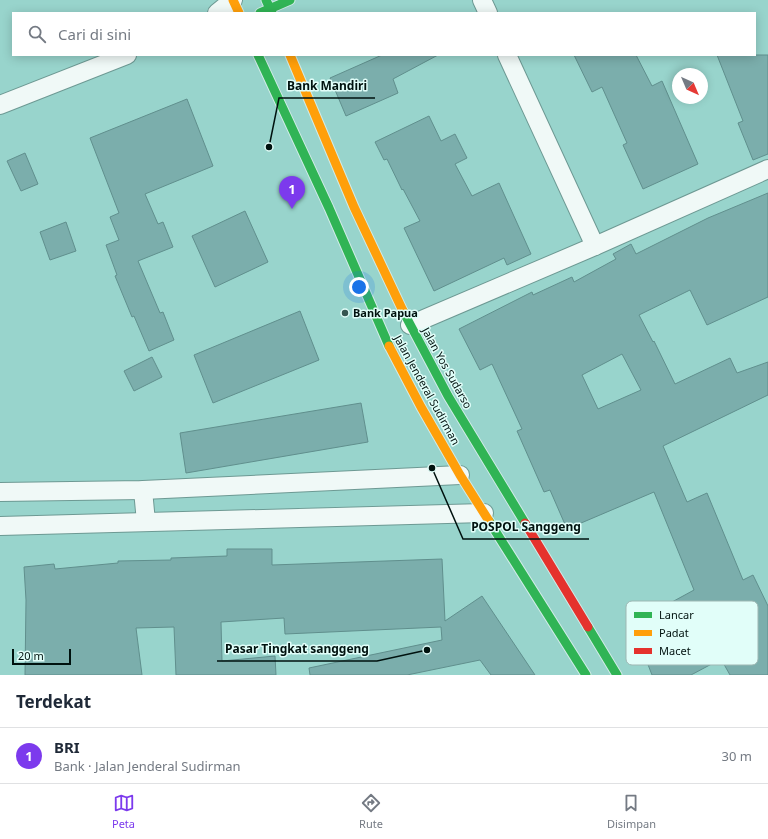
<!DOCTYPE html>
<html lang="id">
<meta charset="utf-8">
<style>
body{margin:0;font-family:"Noto Sans",sans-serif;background:#f2f2f3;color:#1f2937}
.compass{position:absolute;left:672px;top:68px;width:36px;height:36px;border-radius:50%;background:#fff;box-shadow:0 2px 10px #0003;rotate:136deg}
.scale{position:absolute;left:12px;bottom:10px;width:59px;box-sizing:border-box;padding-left:4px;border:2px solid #00120f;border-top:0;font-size:11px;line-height:14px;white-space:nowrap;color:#00120f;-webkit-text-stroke:3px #e1fef9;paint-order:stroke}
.you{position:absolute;left:359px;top:287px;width:14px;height:14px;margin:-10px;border:3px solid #fff;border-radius:50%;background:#1a73e8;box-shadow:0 0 0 6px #1a73e833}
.badge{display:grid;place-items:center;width:26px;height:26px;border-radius:50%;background:#7c3aed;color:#fff;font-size:13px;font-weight:700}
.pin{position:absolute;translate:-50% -33px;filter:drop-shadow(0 1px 2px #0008)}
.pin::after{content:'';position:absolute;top:21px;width:14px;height:12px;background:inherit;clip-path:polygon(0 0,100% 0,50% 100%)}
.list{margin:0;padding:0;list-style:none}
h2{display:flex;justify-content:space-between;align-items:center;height:52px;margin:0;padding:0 16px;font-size:17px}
h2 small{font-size:13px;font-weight:400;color:#747a83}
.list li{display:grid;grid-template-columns:26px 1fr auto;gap:12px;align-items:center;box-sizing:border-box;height:56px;padding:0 16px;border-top:1px solid #e0e1e3}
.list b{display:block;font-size:15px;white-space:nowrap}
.list p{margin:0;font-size:13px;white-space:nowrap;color:#747a83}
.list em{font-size:13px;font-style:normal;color:#747a83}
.icon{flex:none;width:22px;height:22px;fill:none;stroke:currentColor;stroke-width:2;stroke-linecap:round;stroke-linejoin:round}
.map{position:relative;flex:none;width:768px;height:675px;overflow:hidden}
.search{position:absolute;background:#fff;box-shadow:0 2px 10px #0003;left:12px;right:12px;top:12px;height:44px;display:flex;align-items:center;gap:10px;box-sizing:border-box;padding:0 14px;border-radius:0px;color:#747a83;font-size:15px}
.sheet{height:108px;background:#fff}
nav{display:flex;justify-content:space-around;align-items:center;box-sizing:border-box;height:56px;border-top:1px solid #e0e1e3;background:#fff;font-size:11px;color:#747a83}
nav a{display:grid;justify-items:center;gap:2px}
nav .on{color:#7c3aed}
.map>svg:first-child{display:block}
.building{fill:#7baeac;stroke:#608f8d;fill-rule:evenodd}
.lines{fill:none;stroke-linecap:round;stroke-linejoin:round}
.street-casing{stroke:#6d9993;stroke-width:20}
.fast-casing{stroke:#d1ece8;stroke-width:11}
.slow-casing{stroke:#d1ece8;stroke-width:11}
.jam-casing{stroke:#d1ece8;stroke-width:11}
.street{stroke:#f0f9f7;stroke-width:18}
.fast{stroke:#30b455;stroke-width:9}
.slow{stroke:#ff9f0a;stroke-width:9}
.jam{stroke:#e5322d;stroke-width:9}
.poi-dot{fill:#355651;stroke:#e1fef9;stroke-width:1.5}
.labels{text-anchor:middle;stroke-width:3;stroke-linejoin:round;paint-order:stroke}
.poi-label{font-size:11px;font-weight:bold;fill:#00120f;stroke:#e1fef9;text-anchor:start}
.street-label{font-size:11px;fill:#00120f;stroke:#e1fef9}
.key{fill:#e1fef9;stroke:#9eb7b3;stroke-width:1}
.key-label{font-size:11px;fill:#00120f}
.leader{fill:none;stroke:#00120f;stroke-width:1.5}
.callout-dot{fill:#00120f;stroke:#e1fef9;stroke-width:1.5}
.callout-label{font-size:12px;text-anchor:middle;font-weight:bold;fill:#00120f;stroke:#e1fef9;stroke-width:3;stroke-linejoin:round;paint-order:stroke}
</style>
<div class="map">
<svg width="768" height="675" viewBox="0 0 768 675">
<rect width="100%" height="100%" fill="#98d4cc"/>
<g class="building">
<path d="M382,55h56l-45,24 5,14 -52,23 -16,-38z"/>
<path d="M574,55h62l16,31 10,-5 36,83 -55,25 -20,-44 4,-2 -25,-56 -10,5z"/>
<path d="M717,55h51v99l-15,6 -15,-37 5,-2z"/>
<path d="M187,99l26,67 -68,28 13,30 5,-2 10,25 -35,14 22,52 3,-1 11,28 -25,11 -15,-35 -2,1 -17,-41 2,-1 -11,-30 13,-5 -9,-23 9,-4 -29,-75z"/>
<path d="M429,116l12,25 14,-7 12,24 -12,6 17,32 27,-13 32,71 -24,11 -3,-7 -70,33 -30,-63 16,-7 -17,-32 -1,1 -15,-31 -3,1 -9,-18z"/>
<path d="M25,153l13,31 -17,7 -14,-30z"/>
<path d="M768,193v104l-61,28 -17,-35 -51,25 14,27 1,-1 21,43 55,-26 7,15 31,-11v33l-105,51 24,56 20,-9 36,87 10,-5 15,31v69h-38l-9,-16 -30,16h-39l-10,-26 -2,1 -11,-39 18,-5 3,8 44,-24 -40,-98 -87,37 -17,-39 -6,2 -27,-61 5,-2 -30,-65 -12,6 -21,-41 73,-37 1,3 39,-18 2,5 42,-23 -3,-5 18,-10 5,10 72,-36zM622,354l19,36 -43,19 -16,-34z"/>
<path d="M245,211l23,51 -53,25 -23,-51z"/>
<path d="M66,222l10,29 -26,9 -10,-28z"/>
<path d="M300,311l19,49 -106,43 -19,-48z"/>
<path d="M152,357l10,20 -28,14 -10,-20z"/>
<path d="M361,403l7,39 -182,31 -6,-40z"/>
<path d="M227,549h45v16l170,-6 3,62 37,-25 53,79h-44l-11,-15 -73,15h-97l-1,-7 133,-28 -1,-13 -156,7 -1,-16 -63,4 1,39 53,-5 1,19h-100l-2,-48 -38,1 6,47h-117l1,-75 -2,-33 30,-3 1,5 63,-6v-2l53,-1v-2l56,-2z"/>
</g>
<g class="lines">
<g class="street-casing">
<g id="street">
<path d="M482,0l6,13"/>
<path d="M217,13l16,-13"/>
<path d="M507,55l88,191"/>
<path d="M0,105l127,-50"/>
<path d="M410,325l185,-79 173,-77"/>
<path d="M143,490l3,32"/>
<path d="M0,492l143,-2 317,-15"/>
<path d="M0,526l484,-13"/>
</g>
</g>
<g class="fast-casing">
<g id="fast">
<path d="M266,0l6,13"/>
<path d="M260,13l30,-13"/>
<path d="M258,55l71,153 60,138"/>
<path d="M403,311l45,85 77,127"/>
<path d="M489,521l97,154"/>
<path d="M588,627l29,48"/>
</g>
</g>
<g class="slow-casing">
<g id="slow">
<path d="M233,0l6,13"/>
<path d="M290,55l64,152 49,104"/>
<path d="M389,346l32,61 39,68 29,46"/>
</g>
</g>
<g class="jam-casing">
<path id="jam" d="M525,523l63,104"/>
</g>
<use href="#street" class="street"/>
<use href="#fast" class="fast"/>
<use href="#slow" class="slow"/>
<use href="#jam" class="jam"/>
</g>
<circle class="poi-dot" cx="345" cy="313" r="4"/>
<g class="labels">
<g class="poi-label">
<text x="353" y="317">Bank Papua</text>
</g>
<g class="street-label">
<text transform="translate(447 368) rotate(61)" y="4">Jalan Yos Sudarso</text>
<text transform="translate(427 390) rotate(61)" y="4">Jalan Jenderal Sudirman</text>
</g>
</g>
<rect x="626" y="601" width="132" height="64" rx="6" class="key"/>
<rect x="634" y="612" width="18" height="6" fill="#30b455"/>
<rect x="634" y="630" width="18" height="6" fill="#ff9f0a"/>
<rect x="634" y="648" width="18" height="6" fill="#e5322d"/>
<g class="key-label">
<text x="659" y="619">Lancar</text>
<text x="659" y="637">Padat</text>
<text x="659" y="655">Macet</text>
</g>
<path class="leader" d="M269 147L279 98H375M432 468L463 539H589M427 650L377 661H217"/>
<g class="callout-dot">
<circle cx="269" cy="147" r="4"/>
<circle cx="432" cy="468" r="4"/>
<circle cx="427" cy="650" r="4"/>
</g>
<g class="callout-label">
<text x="327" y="90">Bank Mandiri</text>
<text x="526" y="531">POSPOL Sanggeng</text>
<text x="297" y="653">Pasar Tingkat sanggeng</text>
</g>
</svg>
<svg class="compass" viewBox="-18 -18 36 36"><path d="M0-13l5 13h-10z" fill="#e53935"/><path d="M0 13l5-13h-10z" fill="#747a83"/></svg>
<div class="scale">20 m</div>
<div class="you"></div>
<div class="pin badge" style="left:292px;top:209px">1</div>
<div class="search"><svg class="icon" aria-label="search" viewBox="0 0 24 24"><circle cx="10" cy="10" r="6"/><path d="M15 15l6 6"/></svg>Cari di sini</div>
</div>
<section class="sheet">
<h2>Terdekat<small></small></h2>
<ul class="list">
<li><span class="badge">1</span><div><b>BRI</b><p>Bank · Jalan Jenderal Sudirman</p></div><em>30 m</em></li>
</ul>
</section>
<nav>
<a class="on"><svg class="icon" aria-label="map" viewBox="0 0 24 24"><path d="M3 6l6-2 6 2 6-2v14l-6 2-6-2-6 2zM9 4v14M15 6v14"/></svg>Peta</a>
<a><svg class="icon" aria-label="directions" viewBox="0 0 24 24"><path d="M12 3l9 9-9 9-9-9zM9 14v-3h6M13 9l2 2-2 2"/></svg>Rute</a>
<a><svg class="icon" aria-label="saved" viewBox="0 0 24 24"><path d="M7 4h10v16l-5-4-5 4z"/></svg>Disimpan</a>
</nav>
